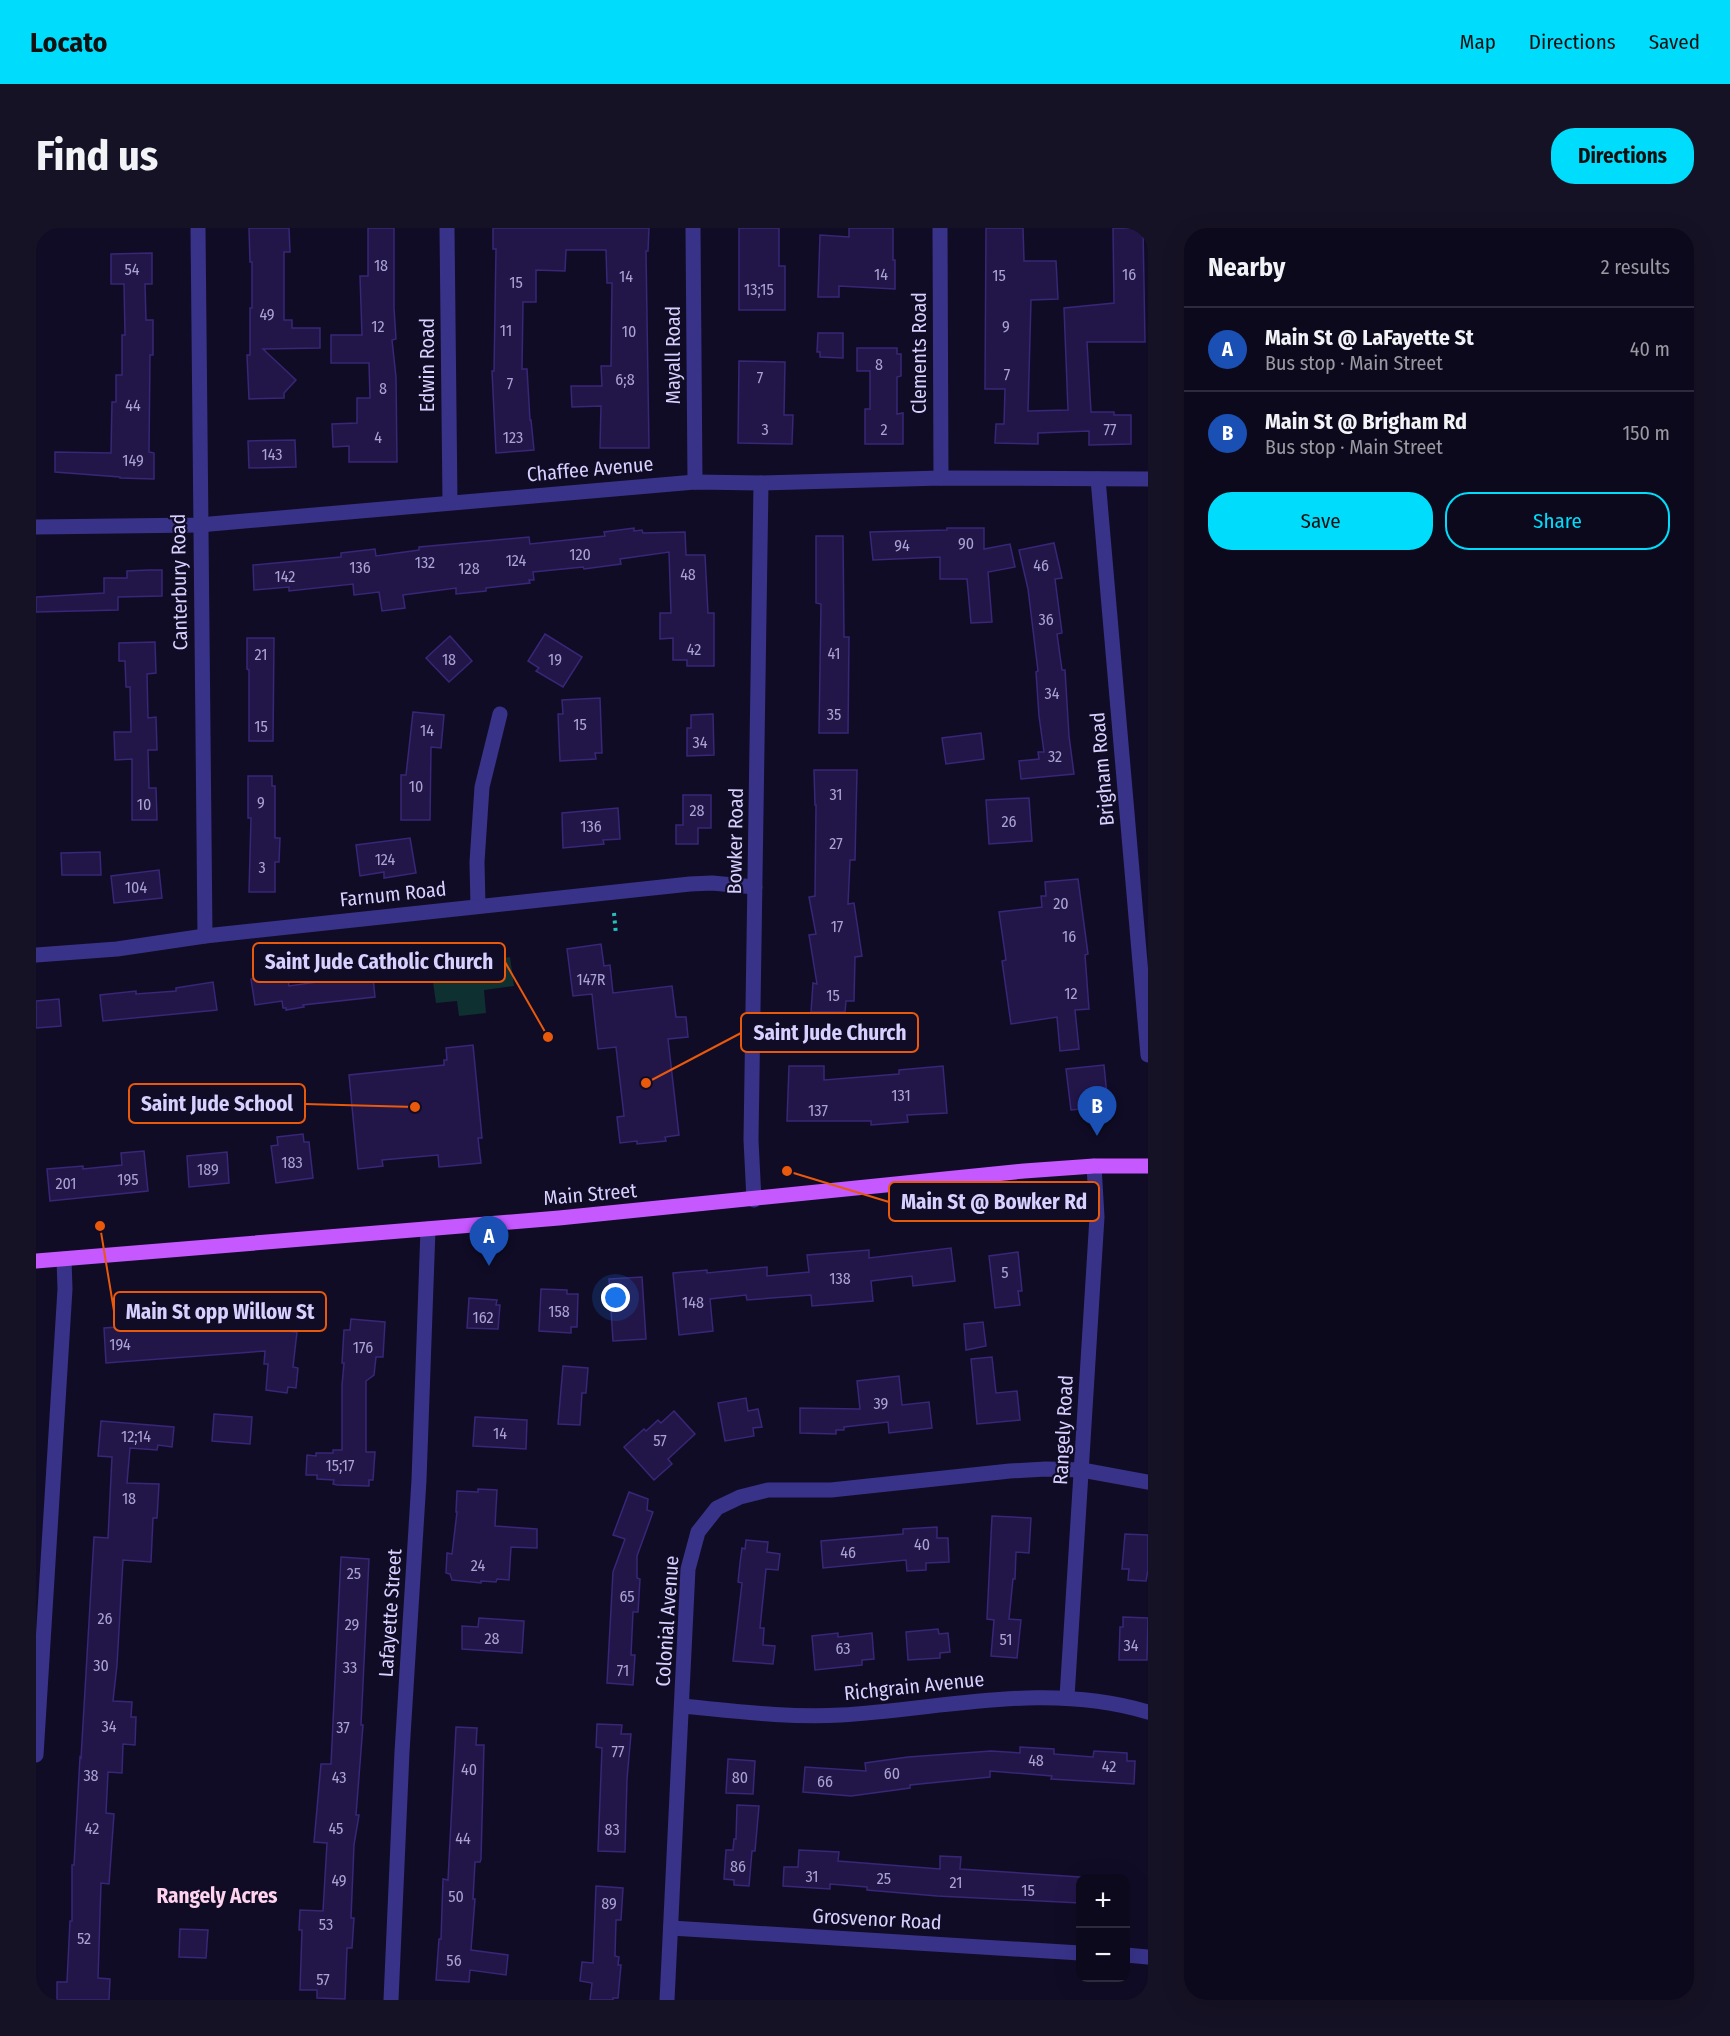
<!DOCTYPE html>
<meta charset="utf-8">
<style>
body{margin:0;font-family:"Fira Sans Condensed",sans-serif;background:#161225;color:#f1f3f6}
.controls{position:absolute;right:18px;bottom:18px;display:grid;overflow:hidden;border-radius:12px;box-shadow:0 6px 24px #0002}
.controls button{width:54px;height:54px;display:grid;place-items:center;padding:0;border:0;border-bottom:2px solid #2d2a3b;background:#0d091c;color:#f1f3f6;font:30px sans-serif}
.you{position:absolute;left:580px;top:1070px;width:21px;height:21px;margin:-15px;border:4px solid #fff;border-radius:50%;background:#1a73e8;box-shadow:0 0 0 9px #1a73e833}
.badge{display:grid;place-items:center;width:39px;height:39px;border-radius:50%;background:#00ddfc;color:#fff;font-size:20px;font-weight:700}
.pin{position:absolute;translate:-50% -50px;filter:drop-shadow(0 2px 3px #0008)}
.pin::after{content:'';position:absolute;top:32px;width:21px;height:18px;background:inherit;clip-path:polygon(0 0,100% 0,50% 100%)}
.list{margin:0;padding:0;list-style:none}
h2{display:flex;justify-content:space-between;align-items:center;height:78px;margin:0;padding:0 24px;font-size:26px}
h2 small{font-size:20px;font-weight:400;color:#9a9aa3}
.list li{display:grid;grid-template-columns:39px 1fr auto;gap:18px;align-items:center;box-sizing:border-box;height:84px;padding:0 24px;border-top:2px solid #2d2a3b}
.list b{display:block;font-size:22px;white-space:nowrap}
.list p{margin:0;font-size:20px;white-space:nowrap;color:#9a9aa3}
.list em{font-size:20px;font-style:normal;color:#9a9aa3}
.actions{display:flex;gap:12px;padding:18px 24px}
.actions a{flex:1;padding:14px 0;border:2px solid #00ddfc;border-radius:24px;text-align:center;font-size:21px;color:#00ddfc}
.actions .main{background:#00ddfc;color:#111}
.map{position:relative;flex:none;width:1112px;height:1772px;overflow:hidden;border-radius:24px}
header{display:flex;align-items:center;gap:36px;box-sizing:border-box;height:84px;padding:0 30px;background:#00ddfc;color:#111}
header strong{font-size:28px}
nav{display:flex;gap:33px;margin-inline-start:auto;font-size:21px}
.intro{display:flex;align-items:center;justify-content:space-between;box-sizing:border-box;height:144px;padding:0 36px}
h1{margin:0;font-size:42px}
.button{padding:15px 27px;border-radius:24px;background:#00ddfc;color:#111;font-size:21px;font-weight:700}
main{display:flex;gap:36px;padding:0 36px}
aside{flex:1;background:#0d091c;border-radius:24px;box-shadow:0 6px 24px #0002}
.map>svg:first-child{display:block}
.green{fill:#0f3030}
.building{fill:#221649;stroke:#382677;stroke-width:1.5}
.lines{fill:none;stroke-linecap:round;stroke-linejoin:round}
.path{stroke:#23c1bc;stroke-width:4;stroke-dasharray:3 4.5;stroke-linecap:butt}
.minor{stroke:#383389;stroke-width:15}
.major{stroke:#c558ff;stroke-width:15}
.labels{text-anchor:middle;stroke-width:4.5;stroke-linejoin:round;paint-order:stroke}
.number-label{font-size:16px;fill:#aaa2d2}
.street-label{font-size:20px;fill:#d7d1ff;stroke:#110c26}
.neighbourhood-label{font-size:21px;font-weight:bold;fill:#ffd3ee;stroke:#110c26}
.leader{fill:none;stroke:#e8590c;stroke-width:2}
.callout-dot{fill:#e8590c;stroke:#110c26;stroke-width:2}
.callout{fill:#110c26;stroke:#e8590c;stroke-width:2}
.callout-label{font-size:21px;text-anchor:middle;font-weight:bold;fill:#d7d1ff}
</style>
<header>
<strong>Locato</strong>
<nav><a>Map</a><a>Directions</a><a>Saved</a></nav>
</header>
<div class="intro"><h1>Find us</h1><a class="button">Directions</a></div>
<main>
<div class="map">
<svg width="1112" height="1772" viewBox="0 0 1112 1772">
<rect width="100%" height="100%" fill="#110c26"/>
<path class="green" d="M474,729l4,29 -30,4 2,23 -27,3 -2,-15 -21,2 -5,-35z"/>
<g class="building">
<path d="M213,0h40l1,24h-6v68h8v8h28v20l-57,1 33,31 -12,13v5l-35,1 -2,-44h3v-47h2v-46h-2z"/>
<path d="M332,0h26v80l2,31 -4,1 4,37 1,85h-48v-16l-16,1 -1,-23 25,-1v-25h13l-1,-35h-38v-28h31l-2,-59h8z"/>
<path d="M457,0h156l-1,23h-2l3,197h-49l1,-42 -29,1 -1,-21h31l-1,-20h10l1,-83h-5l-1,-33h-40l-1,21 -29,-1v32h-13l-1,67h5l3,51h1l3,30 -38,3 -4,-82h2l1,-60 1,-62h-3z"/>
<path d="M703,0h40v38h6v44h-46z"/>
<path d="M813,0h44v32h2v29l-56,-3v11h-21l2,-62 29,2z"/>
<path d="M950,0h37l1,33h32l2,38 -27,1 -3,111 40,-1 -4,-102 50,-5 -1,-75h30l2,114h-58l4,70h23v3h17v29l-42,1v-14l-51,2v11l-43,-1 1,-19h8l1,-35h-20z"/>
<path d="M116,25v31h-7l1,36h7v35h-3l-1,97 5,1v26l-34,-1v-1l-65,-5v-20l56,1 1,-51h4v-27h6v-40h3l-1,-51h-13v-30z"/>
<path d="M782,105h25v25l-23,-1v-5h-3z"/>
<path d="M821,120h40v6h4v22l-4,1v37l6,-1v31h-38v-35h5v-38h-13z"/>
<path d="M703,133l46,1 -1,53h9l-1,29 -54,-1z"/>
<path d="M259,212l1,27 -47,1 -1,-27z"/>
<path d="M598,300v3l8,-1 1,3 42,-1 1,23h19l3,58h6v53h-27v-6h-14v-22l-13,1v-26h11l-2,-61 -49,7 1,5 -37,5 -1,-2 -50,5 1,8h-5l1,3 -44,5v3l-30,3v-6l-53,7 2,13 -23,3 -3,-19 -25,3 -1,-11 -64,7v-4l-35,3 -1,-25 88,-8v-4l34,-4 1,7 43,-6v-3l110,-10 1,7 75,-8 -1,-4z"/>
<path d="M911,300h37v21l26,-5 5,23 -27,5 4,50 -21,1 -4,-44h-27v-22l-67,3 -3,-28 77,-2z"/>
<path d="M780,308h27l1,101h5l-1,96h-29l2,-129 -5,-1z"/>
<path d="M1018,315l8,35 -7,1 7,54 -5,1 5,36h3l4,66 5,38 -53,5 -2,-18 20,-2 -1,-7h6l-5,-36 -3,-44 2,-1 -10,-82 -9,-39z"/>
<path d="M113,342h13v26l-44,1v13l-82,2v-15l68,-4v-15h23v-7z"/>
<path d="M509,406l37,23 -19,30 -27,-16 3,-3 -11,-7z"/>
<path d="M414,408l22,25 -23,21 -23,-24z"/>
<path d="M211,410h27l-1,103h-24v-71l-2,-1z"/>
<path d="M119,414l1,31 -9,1 1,44 8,-1 1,33h-9l1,38h7l1,32h-25v-61l-17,1 -1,-28h17l-1,-45h-4l-1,-26h-6v-18z"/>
<path d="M564,470l2,55h-7l1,6 -36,2 -2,-47h5l-1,-14z"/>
<path d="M377,484l31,3 -3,33 -10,-1 -1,73h-29v-45h5z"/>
<path d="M677,486l1,41 -27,1v-28h4v-13z"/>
<path d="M945,505l3,26 -38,5 -4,-26z"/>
<path d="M778,542h43l-2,90h-5l-2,44 6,-1 8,53 -7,1 -1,44h-8l-1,11h-34l2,-29 4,1 -8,-49 7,-1 -7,-37 6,-1 1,-91h-1z"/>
<path d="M212,548h24v10h3v52h5l-1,24h-4v30h-26l2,-74h-3z"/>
<path d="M647,567h28v33h-13v16h-22v-19h7z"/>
<path d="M993,570l3,43 -43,3 -3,-44z"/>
<path d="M582,580l2,31 -17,1 1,4 -41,4 -1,-35z"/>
<path d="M374,610l6,35 -32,5v-6l-24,4 -4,-31z"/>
<path d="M64,624l1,23h-39l-1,-22z"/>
<path d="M123,642l3,28 -48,5 -3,-27z"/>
<path d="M1042,651l10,75 -3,1 4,54 -14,1 4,39 -19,2 -3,-34 -46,7 -9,-63 4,-1 -7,-48 43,-5 -1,-11h5l-1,-14z"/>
<path d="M565,716l3,22 6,-1 3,28 59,-7 4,31h10l2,20 -20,2 11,96 -14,2 1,4 -29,3v-3l-17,2 -3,-26 7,-1 -8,-69 -18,2 -6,-55 -19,2 -6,-47z"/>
<path d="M336,739l3,30 -72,8 1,2 -18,3v-2h-3l-1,-7 -27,4 -4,-26 36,-6 2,13 42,-6 -1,-9z"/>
<path d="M177,754l4,28 -114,11 -3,-26 36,-4v3l40,-3v-3z"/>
<path d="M23,771l2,27 -25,2v-27z"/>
<path d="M437,817l9,93h-4l3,25 -42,4 -1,-12 -56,5 1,6 -25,3 -9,-94 95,-10v-5h3l-1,-12z"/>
<path d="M1068,837l4,41 -37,4 -5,-41z"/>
<path d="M753,838h35v14l75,-6v-4l44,-4 4,47 -40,2 1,7 -37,3v-4h-84z"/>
<path d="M267,906l1,8h5l4,36 -37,5 -5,-37 7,-1 -1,-8z"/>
<path d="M108,923l4,40 -98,10 -3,-32 36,-3v3l39,-4 -1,-12z"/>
<path d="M191,924l2,31 -40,4 -2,-31z"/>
<path d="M915,1020l4,33 -42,5 -1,-10 -41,5 2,20 -61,5 -1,-11 -64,5 -1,-5 -36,4 3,32 -34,4 -6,-62 34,-3v3l60,-6v9l42,-4 -2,-17 62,-5v8z"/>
<path d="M982,1024l4,39h-4l2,14 -25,3 -6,-52z"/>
<path d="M606,1049l4,62 -33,2 -4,-62z"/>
<path d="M505,1061l26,1v4h11l-1,33h-6v6l-32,-2z"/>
<path d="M433,1070l28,2 -1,5h4l-2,24 -31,-1z"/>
<path d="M212,1080l2,19 47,5 -4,35 5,1 -2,20 -8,-1 -1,6 -21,-3 2,-26h-4l1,-13 -159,12 -2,-35 56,-4v-9z"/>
<path d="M315,1091l34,3 -2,35h-7l-2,18 -8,6v71h9l-2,28h-4v6l-32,-1 -4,-1 1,-4 -17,-1v-4h-11l1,-20 9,1v-3h17v-3h9v-65l2,-22h-2l2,-33h6z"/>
<path d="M947,1094l3,24 -20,4 -2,-26z"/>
<path d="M956,1129l4,36 21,-2 3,29 -43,4 -6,-65z"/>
<path d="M527,1138l25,2 -2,25h-4l-2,32 -22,-1z"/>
<path d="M863,1148l3,29 27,-3 3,26 -43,5 -1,-11 -44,5v3h-8v4l-36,-1v-25l60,1 -3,-28z"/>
<path d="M710,1170l2,13 10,-2 4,18 -9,1 1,8 -29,5 -7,-38z"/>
<path d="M638,1183l21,23 -27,25 4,5 -18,16 -30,-33 20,-18 2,2 12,-11 3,3z"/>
<path d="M178,1186l38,3 -2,27 -38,-3z"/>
<path d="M439,1189l52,3 -1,29 -53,-3z"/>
<path d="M65,1193l73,6 -2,20 -14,-2 -1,5 -27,-2 -3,35 32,1 -2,34h-4l-2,44 -28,-2 -6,105 -4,36 19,1 -1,15h5l-1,28 -12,-1 -1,29 -14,-1 -2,41 8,1 -5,70 -8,-1 -3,95 12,1 -1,21h-52v-18h10l3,-61h2v-56h2l6,-108 1,1 13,-221 14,1 4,-81 -14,-1z"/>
<path d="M442,1261l19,1 -2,36 42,3v19l-26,-1 -2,33 -12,-1 -1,3 -15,-1v2l-29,-3 -2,-6 -4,-1 1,-20 5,1 5,-42h-1l1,-21 21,1z"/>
<path d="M593,1264l19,7 -1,11 6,2 -16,44v22l3,1 -2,33h-5l-2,43h4l-2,30 -26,-2 6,-111 12,-33 -12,-4z"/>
<path d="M956,1288l39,2 -2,35 -13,-1 -1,27h-2l-4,40 12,1 -4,38 -26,-2 3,-36 -7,-1z"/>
<path d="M901,1299v11h11l1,24 -23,1v7l-19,1 -1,-11 -83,8 -2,-27 82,-7v-5z"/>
<path d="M1089,1306l23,1v35l-2,11 -18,-1 1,-11h-7z"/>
<path d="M710,1312l22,2 -1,10 13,2 -2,16 -12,-1 -6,59h4l-1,17 12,1 -2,18 -40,-3 9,-78 -4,-1 2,-19 2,-15 3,1z"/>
<path d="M305,1329l28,2 -8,166h2l-7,90h3l-5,30 -3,73h3l-2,30h-5l-2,51 -28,-1v-8h-17l2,-60h-3l1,-20 23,1 4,-68 -13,-1 7,-78h10z"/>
<path d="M1087,1389l25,1 -1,42h-28l1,-33h3z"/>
<path d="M443,1390l45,3 -2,32 -60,-4v-23l16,1z"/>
<path d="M902,1401l1,5 9,-1 2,19 -10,1v5l-32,2 -2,-28z"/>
<path d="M802,1405v4l34,-4 2,26 -12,1v5l-47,5 -3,-34z"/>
<path d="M561,1496l25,1 -1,9h10l-4,45 -2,73 -27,-1 4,-103 -6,-1z"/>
<path d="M420,1499l21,1 -1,17h8l-3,114 -1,3h-5l-2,37h2l-4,51 37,5 -2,20 -36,-5 -1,12 -33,-2 3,-41h2l2,-60 5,1z"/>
<path d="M984,1519l34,2v5l39,3 1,-6 33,2v8h8l-1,23 -83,-5 1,-3 -62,-5v6l-80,8v3l-59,8 -48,-4 2,-25 61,4 -1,-8 43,-6 83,-6 29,2z"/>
<path d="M692,1531l27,2 -2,33 -27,-1z"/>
<path d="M701,1577l22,1 -4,45h-3l-3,35 -15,-1v-5l-10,-1 2,-29h7l1,-11h2z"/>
<path d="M763,1622l40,2 -1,9 102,8v-13l21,1 -1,12 120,8v26l-143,-7 -70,-6v-3l-37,-3v5l-47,-3 1,-19h14z"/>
<path d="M560,1658l27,2 -2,32h-5l-1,36 4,1 -1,8h3l-3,33h-5v2h-23l2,-17 -12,-2 2,-19 11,1z"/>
<path d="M144,1701l28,1 -2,28 -27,-1z"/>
</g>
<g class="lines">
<path class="path" d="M578,685l2,22"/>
<g class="minor">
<path d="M162,0l7,708"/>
<path d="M411,0l3,274"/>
<path d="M657,0l2,254"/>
<path d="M904,0l1,250"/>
<path d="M1062,251l50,576"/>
<path d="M0,299l163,-2 496,-43 66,1 180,-5 207,1"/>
<path d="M442,678l-1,-44 5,-75 18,-73"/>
<path d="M0,727l81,-6 88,-13 485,-52 22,-1 43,4"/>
<path d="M718,972l-3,-60 10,-657"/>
<path d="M1031,1469l30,-480 -3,-51"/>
<path d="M646,1478c53,5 106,12 159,9 103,-6 205,-34 307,-3"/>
<path d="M0,1527l29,-466 -1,-30"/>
<path d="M635,1700l409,25"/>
<path d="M1090,1727l22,2"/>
<path d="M355,1772l11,-248 17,-272 9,-251"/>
<path d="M631,1772l21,-431 10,-37 19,-24 23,-11 28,-7h63l179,-19 36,-2 36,1 66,12"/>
</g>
<path class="major" d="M0,1033l523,-43 465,-47 70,-5h54"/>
</g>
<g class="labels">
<g class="number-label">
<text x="345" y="43">18</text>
<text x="96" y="47">54</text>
<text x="845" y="52">14</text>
<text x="1093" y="52">16</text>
<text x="963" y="53">15</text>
<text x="590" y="54">14</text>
<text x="480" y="60">15</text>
<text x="723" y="67">13;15</text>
<text x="231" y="92">49</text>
<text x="342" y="104">12</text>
<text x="970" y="104">9</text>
<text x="470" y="108">11</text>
<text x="593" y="109">10</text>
<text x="843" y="142">8</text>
<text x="971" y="152">7</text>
<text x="724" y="155">7</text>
<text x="589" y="157">6;8</text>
<text x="474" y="161">7</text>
<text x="347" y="166">8</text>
<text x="97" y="183">44</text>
<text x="729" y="207">3</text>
<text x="848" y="207">2</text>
<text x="1074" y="207">77</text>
<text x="342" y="215">4</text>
<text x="477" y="215">123</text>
<text x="236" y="232">143</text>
<text x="97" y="238">149</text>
<text x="930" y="321">90</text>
<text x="866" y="323">94</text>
<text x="544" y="332">120</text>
<text x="480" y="338">124</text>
<text x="389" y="340">132</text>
<text x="1005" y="343">46</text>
<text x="324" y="345">136</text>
<text x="433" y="346">128</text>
<text x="652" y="352">48</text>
<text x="249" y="354">142</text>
<text x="1010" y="397">36</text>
<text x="658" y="427">42</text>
<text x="798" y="431">41</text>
<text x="225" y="432">21</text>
<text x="413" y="437">18</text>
<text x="519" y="437">19</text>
<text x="1016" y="471">34</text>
<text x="798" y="492">35</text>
<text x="544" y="502">15</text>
<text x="225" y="504">15</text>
<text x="391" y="508">14</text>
<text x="664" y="520">34</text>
<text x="1019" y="534">32</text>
<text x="380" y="564">10</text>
<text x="800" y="572">31</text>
<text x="225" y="580">9</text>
<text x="108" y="582">10</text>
<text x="661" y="588">28</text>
<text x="973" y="599">26</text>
<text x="555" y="604">136</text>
<text x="800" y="621">27</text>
<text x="349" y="637">124</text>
<text x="226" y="645">3</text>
<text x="100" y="665">104</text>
<text x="1025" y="681">20</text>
<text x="801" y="704">17</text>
<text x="1033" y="714">16</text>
<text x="555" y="757">147R</text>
<text x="1035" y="771">12</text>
<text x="797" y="773">15</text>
<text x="865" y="873">131</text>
<text x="782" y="888">137</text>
<text x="256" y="940">183</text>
<text x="172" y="947">189</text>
<text x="92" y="957">195</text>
<text x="30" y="961">201</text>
<text x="969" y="1050">5</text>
<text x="804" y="1056">138</text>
<text x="657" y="1080">148</text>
<text x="523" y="1089">158</text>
<text x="447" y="1095">162</text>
<text x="84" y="1122">194</text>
<text x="327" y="1125">176</text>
<text x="845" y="1181">39</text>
<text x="464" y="1211">14</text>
<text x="100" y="1214">12;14</text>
<text x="624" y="1218">57</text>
<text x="304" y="1243">15;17</text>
<text x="93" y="1276">18</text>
<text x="886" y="1322">40</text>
<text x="812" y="1330">46</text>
<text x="442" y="1343">24</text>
<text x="318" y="1351">25</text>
<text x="591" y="1374">65</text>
<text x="69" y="1396">26</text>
<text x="316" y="1402">29</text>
<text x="456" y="1416">28</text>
<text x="970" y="1417">51</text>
<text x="1095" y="1423">34</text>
<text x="807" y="1426">63</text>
<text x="65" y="1443">30</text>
<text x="314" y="1445">33</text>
<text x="587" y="1448">71</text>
<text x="73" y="1504">34</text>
<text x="307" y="1505">37</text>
<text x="582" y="1529">77</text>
<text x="1000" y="1538">48</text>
<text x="1073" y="1544">42</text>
<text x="433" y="1547">40</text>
<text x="856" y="1551">60</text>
<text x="55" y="1553">38</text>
<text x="303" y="1555">43</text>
<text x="704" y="1555">80</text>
<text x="789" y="1559">66</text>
<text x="56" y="1606">42</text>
<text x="300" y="1606">45</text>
<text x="576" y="1607">83</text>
<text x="427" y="1616">44</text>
<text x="702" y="1644">86</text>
<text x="776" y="1654">31</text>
<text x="848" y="1656">25</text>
<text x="303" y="1658">49</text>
<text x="920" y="1660">21</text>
<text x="992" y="1668">15</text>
<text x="420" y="1674">50</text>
<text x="573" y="1681">89</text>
<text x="290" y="1702">53</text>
<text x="48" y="1716">52</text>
<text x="418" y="1738">56</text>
<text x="287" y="1757">57</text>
</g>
<g class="street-label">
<text transform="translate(883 125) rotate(-90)" y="7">Clements Road</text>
<text transform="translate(637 127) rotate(-90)" y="7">Mayall Road</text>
<text transform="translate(391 137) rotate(-90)" y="7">Edwin Road</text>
<text transform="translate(554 241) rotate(-5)" y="7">Chaffee Avenue</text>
<text transform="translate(143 354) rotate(-91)" y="7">Canterbury Road</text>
<text transform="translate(1066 541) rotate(-95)" y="7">Brigham Road</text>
<text transform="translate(699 613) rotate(-89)" y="7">Bowker Road</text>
<text transform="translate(357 666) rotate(-6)" y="7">Farnum Road</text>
<text transform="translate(554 966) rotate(-5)" y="7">Main Street</text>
<text transform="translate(1027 1202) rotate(-87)" y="7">Rangely Road</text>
<text transform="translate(354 1385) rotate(-86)" y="7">Lafayette Street</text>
<text transform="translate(631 1393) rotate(-86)" y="7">Colonial Avenue</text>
<text transform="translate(878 1458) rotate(-6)" y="7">Richgrain Avenue</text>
<text transform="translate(841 1691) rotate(3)" y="7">Grosvenor Road</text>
</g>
<g class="neighbourhood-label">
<text x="181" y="1675">Rangely Acres</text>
</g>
</g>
<path class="leader" d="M512 809L469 734M610 855L705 805M379 879L269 876M751 943L853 974M64 998L78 1083"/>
<g class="callout-dot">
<circle cx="512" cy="809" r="6"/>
<circle cx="610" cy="855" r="6"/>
<circle cx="379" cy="879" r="6"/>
<circle cx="751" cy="943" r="6"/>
<circle cx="64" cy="998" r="6"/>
</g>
<g class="callout">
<rect x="217" y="715" width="252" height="39" rx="6"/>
<rect x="705" y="785" width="177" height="39" rx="6"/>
<rect x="93" y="856" width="176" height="39" rx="6"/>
<rect x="853" y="954" width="210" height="39" rx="6"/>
<rect x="78" y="1064" width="212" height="39" rx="6"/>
</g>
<g class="callout-label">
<text x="343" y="741">Saint Jude Catholic Church</text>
<text x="794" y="812">Saint Jude Church</text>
<text x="181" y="883">Saint Jude School</text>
<text x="958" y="981">Main St @ Bowker Rd</text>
<text x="184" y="1091">Main St opp Willow St</text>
</g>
</svg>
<div class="controls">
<button>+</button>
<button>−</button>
</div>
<div class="you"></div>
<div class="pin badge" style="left:453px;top:1038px;background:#1a4fb4">A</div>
<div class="pin badge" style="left:1061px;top:908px;background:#1a4fb4">B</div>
</div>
<aside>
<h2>Nearby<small>2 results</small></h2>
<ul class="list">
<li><span class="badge" style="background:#1a4fb4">A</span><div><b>Main St @ LaFayette St</b><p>Bus stop · Main Street</p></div><em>40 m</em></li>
<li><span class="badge" style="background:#1a4fb4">B</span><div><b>Main St @ Brigham Rd</b><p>Bus stop · Main Street</p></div><em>150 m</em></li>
</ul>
<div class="actions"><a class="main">Save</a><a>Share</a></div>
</aside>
</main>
